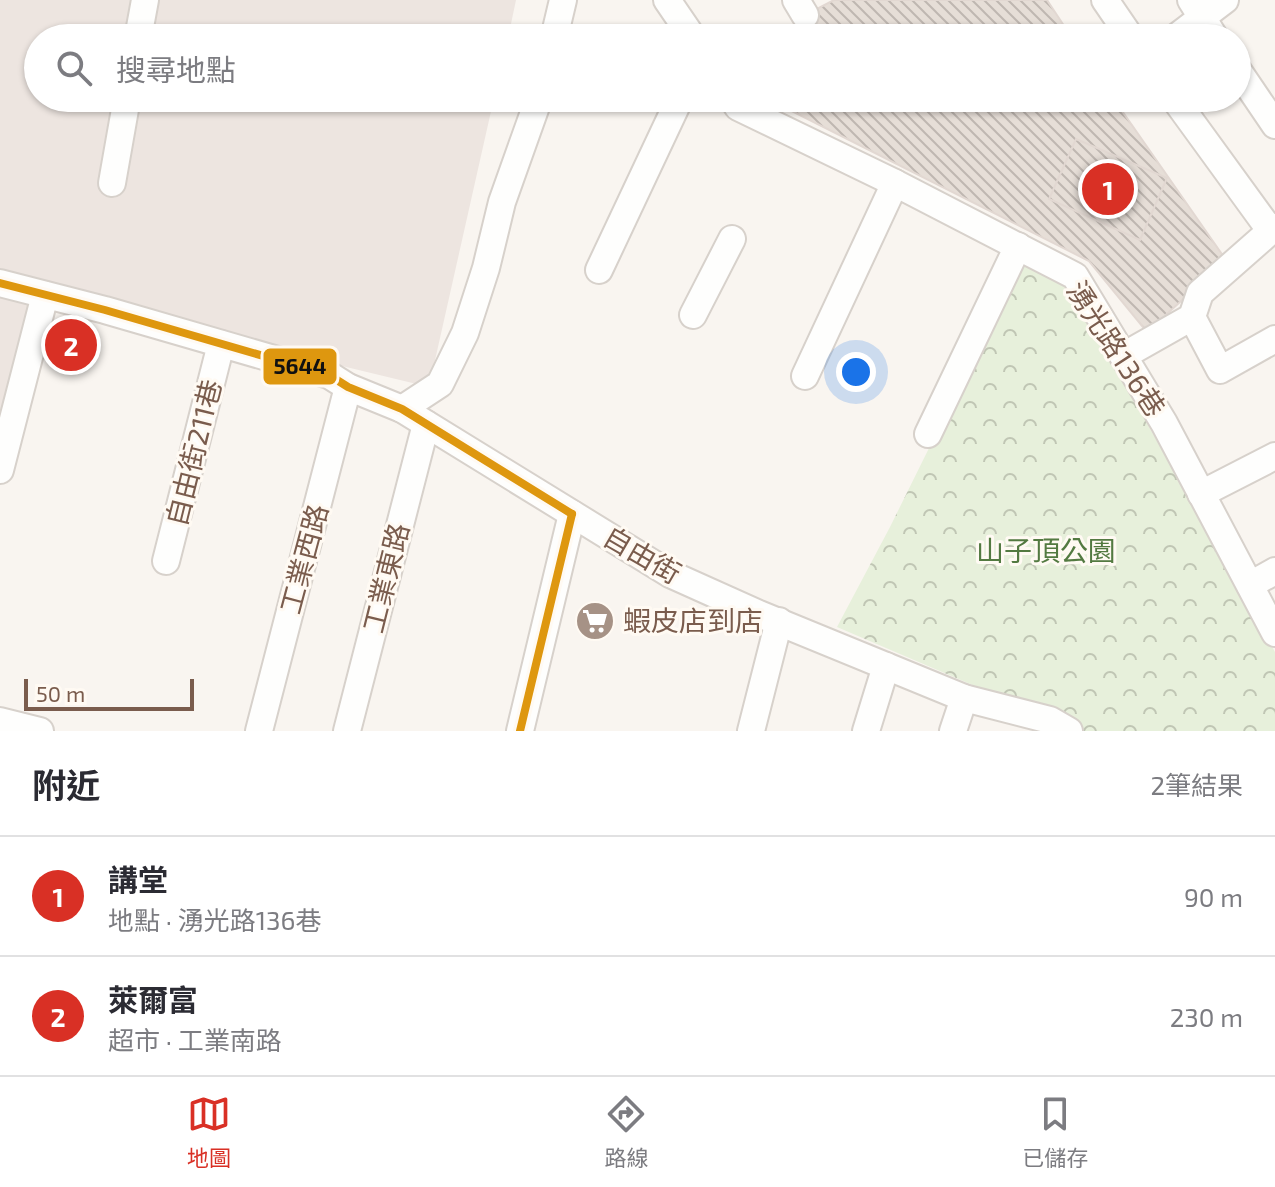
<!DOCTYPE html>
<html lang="zh-TW">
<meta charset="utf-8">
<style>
body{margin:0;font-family:"Exo 2","Noto Sans TC",sans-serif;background:#f2f2f3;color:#2b2b33}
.scale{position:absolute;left:24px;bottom:20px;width:170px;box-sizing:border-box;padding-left:8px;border:4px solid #7a5c4d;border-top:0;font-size:22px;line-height:28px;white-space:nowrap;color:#7a5c4d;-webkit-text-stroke:6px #fffaf3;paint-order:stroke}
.you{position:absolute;left:856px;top:372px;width:28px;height:28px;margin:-20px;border:6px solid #fff;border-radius:50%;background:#1a73e8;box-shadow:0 0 0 12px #1a73e833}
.badge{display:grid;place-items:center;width:52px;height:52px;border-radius:50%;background:#d93025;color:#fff;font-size:26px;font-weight:700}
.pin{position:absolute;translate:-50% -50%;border:4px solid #fff;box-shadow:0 2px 8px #0006}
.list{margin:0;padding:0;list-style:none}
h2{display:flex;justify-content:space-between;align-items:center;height:104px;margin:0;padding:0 32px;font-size:34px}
h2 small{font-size:26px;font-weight:400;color:#7c7c81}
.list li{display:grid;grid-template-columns:52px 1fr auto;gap:24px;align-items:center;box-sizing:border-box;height:120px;padding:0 32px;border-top:2px solid #e1e1e2}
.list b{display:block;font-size:30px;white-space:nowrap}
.list p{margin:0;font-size:26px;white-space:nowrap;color:#7c7c81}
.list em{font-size:26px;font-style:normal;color:#7c7c81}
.icon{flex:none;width:44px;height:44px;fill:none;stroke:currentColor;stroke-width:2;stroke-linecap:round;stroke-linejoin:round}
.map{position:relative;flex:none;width:1275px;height:731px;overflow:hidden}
.search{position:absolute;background:#fff;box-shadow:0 2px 6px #0004;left:24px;right:24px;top:24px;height:88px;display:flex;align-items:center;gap:20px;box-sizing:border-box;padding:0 28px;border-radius:44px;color:#7c7c81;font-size:30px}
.sheet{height:344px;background:#fff}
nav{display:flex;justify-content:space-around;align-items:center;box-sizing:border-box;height:112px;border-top:2px solid #e1e1e2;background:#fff;font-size:22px;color:#7c7c81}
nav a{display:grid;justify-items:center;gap:4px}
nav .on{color:#d93025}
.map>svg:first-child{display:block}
.industrial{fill:#ede5e0}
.forest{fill:url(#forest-crowns)}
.building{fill:url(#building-back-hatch);stroke:#e2d8d2;stroke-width:2}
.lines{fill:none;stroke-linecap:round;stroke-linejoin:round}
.minor-casing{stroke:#d7d1cb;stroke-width:30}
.minor{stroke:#fefefd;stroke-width:26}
.bus-1-casing{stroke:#fffaf3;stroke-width:14}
.bus-1{stroke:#de970f;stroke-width:8}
.labels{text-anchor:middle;stroke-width:6;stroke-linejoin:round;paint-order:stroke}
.street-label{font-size:28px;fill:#7a5c4d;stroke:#fffaf3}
.park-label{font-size:28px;fill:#537a41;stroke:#fffaf3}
.poi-label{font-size:28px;fill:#7a5c4d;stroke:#fffaf3;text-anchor:start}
.line-badge{stroke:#fffaf3;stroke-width:3}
.pale-badge-label{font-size:22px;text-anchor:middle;font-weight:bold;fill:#111}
</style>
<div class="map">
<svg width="1275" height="731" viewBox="0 0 1275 731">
<defs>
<pattern id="forest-crowns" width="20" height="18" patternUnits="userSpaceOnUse" patternTransform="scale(2)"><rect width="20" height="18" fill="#e7f0db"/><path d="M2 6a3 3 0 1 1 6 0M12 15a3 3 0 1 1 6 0" fill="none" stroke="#c0c6b4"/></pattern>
<pattern id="building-back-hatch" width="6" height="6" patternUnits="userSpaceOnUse" patternTransform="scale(2)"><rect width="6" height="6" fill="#e6ded7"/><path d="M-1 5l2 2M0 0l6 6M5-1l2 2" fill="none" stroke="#bfb7b1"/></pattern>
</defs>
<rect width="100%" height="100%" fill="#f9f5f0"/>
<path class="industrial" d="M0,0h516l-8,38h-470v60h456l-65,289 -377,-91 -52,164z"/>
<path class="forest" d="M1022,260l46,22 207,370v79h-195l-243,-104 53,-100z"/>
<g class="building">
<path d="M834,0h213l25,38h-295l28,-23z"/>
<path d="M766,98h347l113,162 -79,72 -58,-71z"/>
<path d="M1076,139l91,39 -27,62 -91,-41z"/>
</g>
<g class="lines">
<g class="minor-casing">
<g id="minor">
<path d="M667,0l26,38"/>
<path d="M796,0l9,15"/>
<path d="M1105,0l26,38"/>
<path d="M1191,0l24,38"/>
<path d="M138,38l7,-38"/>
<path d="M554,38l9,-38"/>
<path d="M1175,38l50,-38"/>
<path d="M1237,69l38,56"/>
<path d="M732,98l6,9 157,76 180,93 89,147 111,210"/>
<path d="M1174,98l96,132"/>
<path d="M112,183l15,-85"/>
<path d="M599,270l81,-172"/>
<path d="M0,283l105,27 224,65 19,12 54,22 268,165 89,40 205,84 86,22 19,11"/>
<path d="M693,315l39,-76"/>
<path d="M1192,317l28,53 55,-31"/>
<path d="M1123,356l69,-39 8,-24 75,-66"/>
<path d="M805,376l90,-193"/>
<path d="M402,409l38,-25 25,-51 21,-65 16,-66 37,-104"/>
<path d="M928,434l90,-188"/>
<path d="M0,470l45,-175"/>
<path d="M1201,494l74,-38"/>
<path d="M166,561l55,-217"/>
<path d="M1250,585l25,-14"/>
<path d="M0,721l40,10"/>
<path d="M259,731l89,-344"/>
<path d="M347,731l79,-307"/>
<path d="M520,731l52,-217"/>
<path d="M751,731l28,-110"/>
<path d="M866,731l20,-65"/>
<path d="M953,731l11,-33"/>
</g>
</g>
<use href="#minor" class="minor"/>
<g class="bus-1-casing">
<g id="bus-1">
<path d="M0,283l105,27 224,65 19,12 54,22 170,105"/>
<path d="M520,731l52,-217"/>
</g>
</g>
<use href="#bus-1" class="bus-1"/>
</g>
<defs>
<g id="supermarket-disc" transform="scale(2)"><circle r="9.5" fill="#a69286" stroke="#fffaf3"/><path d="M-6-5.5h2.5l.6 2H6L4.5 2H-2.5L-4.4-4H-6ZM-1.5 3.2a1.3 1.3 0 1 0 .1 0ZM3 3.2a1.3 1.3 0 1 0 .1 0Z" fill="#fff"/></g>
</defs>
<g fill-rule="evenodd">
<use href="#supermarket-disc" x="595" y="621"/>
</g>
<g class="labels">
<g class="street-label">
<text transform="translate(1116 349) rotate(57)" y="10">湧光路136巷</text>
<text transform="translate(194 453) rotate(-76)" y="10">自由街211巷</text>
<text transform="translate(642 555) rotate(30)" y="10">自由街</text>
<text transform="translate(304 559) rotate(-75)" y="10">工業西路</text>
<text transform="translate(386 578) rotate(-76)" y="10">工業東路</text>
</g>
<g class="park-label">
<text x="1046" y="561">山子頂公園</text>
</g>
<g class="poi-label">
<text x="623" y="631">蝦皮店到店</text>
</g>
</g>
<rect class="line-badge" x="262" y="347" width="76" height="39" rx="8" fill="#de970f"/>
<g class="pale-badge-label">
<text x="300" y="374">5644</text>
</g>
</svg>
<div class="scale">50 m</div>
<div class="you"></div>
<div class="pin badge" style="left:1108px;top:189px">1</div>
<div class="pin badge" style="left:71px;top:345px">2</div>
<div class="search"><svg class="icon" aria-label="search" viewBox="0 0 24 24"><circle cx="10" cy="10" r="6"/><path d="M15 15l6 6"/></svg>搜尋地點</div>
</div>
<section class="sheet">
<h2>附近<small>2筆結果</small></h2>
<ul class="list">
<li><span class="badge">1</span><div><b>講堂</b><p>地點 · 湧光路136巷</p></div><em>90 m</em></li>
<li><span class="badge">2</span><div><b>萊爾富</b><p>超市 · 工業南路</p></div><em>230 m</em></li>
</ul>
</section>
<nav>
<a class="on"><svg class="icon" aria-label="map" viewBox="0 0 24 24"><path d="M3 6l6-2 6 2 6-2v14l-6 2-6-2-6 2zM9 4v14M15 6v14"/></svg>地圖</a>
<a><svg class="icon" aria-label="directions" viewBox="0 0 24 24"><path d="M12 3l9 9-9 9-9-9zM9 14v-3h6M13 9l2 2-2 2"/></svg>路線</a>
<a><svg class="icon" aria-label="saved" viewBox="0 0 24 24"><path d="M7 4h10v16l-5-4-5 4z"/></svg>已儲存</a>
</nav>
